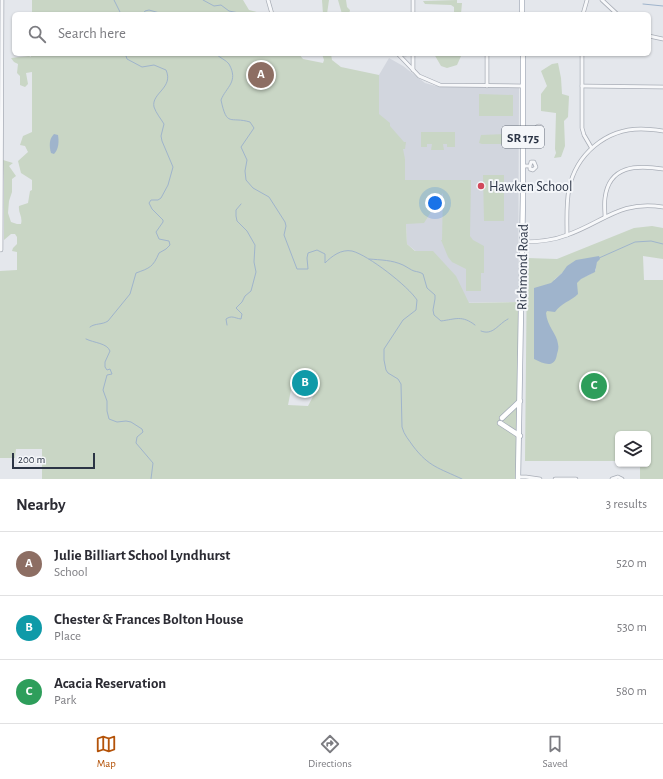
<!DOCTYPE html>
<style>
body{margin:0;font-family:"Alegreya Sans",sans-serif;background:#f7f7f7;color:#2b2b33}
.controls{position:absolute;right:12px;bottom:12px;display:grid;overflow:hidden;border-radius:6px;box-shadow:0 1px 3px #0004}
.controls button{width:36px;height:36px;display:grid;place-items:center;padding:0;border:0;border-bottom:1px solid #e1e1e2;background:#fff;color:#2b2b33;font:20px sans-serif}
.scale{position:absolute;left:12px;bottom:10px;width:83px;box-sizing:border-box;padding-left:4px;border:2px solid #2b3445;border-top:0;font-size:11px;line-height:14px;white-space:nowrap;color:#2b3445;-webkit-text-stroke:3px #f4f6f9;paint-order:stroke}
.you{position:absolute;left:435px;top:203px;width:14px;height:14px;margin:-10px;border:3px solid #fff;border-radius:50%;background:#1a73e8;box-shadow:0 0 0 6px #1a73e833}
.badge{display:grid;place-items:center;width:26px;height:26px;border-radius:50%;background:#b45309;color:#fff;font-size:13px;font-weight:700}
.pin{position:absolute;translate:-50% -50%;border:2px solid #fff;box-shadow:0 1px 4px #0006}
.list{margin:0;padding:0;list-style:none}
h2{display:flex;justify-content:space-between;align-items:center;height:52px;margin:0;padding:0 16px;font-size:17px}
h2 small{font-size:13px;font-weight:400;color:#7c7c81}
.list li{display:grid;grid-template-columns:26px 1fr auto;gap:12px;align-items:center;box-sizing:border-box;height:64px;padding:0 16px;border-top:1px solid #e1e1e2}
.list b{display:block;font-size:15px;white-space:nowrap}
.list p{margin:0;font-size:13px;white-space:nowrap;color:#7c7c81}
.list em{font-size:13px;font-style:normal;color:#7c7c81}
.icon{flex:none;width:22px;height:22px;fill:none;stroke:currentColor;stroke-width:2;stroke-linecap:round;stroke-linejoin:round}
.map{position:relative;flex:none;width:663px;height:479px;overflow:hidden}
.search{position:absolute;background:#fff;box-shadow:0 1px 3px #0004;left:12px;right:12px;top:12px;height:44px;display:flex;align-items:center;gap:10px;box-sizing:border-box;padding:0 14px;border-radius:6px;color:#7c7c81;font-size:15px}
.sheet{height:244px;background:#fff}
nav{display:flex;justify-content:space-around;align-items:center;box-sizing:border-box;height:56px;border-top:1px solid #e1e1e2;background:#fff;font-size:11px;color:#7c7c81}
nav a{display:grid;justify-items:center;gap:2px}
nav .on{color:#b45309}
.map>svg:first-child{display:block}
.built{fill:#d2d6de}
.green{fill:#c9d6c5;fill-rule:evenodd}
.water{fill:#9fb4cc}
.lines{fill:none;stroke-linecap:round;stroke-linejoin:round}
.stream{stroke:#9fb4cc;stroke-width:1}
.street-casing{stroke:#a9aeb7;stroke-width:4.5}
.primary-casing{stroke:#a3abb8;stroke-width:6}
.street{stroke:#f7f8fa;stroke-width:3}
.primary{stroke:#fff;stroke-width:4.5}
.poi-dot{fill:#d1495b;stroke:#f4f6f9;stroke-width:1.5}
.labels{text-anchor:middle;stroke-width:4;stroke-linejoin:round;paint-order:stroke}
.shield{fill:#f4f6f9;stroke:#676e7b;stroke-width:1}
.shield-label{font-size:13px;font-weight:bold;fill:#2b3445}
.poi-label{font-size:14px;fill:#2b3445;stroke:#f4f6f9;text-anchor:start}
.street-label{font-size:14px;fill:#2b3445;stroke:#f4f6f9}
</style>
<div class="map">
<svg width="663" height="479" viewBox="0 0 663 479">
<rect width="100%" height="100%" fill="#e4e7ec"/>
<path class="built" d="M389,58l14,8 22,17 11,3 83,2 -1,214 -65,1 -30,-46 -16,-13 -1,-20 37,-44h-38v-21l-26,-33v-51z"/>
<g class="green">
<path d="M32,0h211l6,10 15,4h-232z"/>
<path d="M322,0h7l-2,14h-4z"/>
<path d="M338,0h8l1,7 3,3 -1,4h-7z"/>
<path d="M457,0v3h5l-1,11h-7v-7l-3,-2 -26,-1 -2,-3z"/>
<path d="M31,54h268l4,5 20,4 1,-3 -2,-6h9l1,6 9,7 38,8v39l11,9v3l14,16h2l-1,7h-2l2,10v21h66l-1,56 3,4 11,6v27h-3v18h-15v-22l-14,-7 -4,-5 -7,-17h1l1,-47 -19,30 -18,1 1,20 8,7h18l23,25 13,27 52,-1 -3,177h-476v-30h-26l-1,9h-15v-187l17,-1v-18l-5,-1 1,-3 4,-4v-7l-2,-3h-4l-7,6v-59l-1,-21 10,3 -4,3 7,10 -4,3v13l-3,9 -1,12 3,9 6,2h4c2,-7 -3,-11 -2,-18l9,-3 2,-12 2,-1v-10l-11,-7 -3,-12 10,-9 -3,-6 -5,-1 3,-9 9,-4v-60l-6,1 2,11 -3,3 -5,-2v-9l-3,-3 1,-9 -4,-2 -3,-4 18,-2 2,1zM295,370l21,2 2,15 -10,19 -20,-1z"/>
<path d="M434,54h28l-5,11 -10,3 -6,-2z"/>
<path d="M558,63l3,15 1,16 7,2 -1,21 -4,4 1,25 -4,11 -7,1 2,-5 -1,-4 1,-36 -15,-2v-17l6,-8 -6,-15 11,-7z"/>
<path d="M479,94l34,1v21h-34z"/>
<path d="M421,132h34v15h-8v-3h-4l1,6h-13l1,-6h-5v3h-6z"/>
<path d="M506,134l4,4 -1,4 -2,2h-25l-3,-1 2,-8z"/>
<path d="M483,175h21v46h-20z"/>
<path d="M652,226l11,2v31l-20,-3 1,24h19v199h-23v-15h8v-30h-30v27h-93l2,-203 30,1 77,-31zM597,262l-2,4 1,4c-12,11 -27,9 -42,10l8,-7z"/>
</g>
<g class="water">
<path d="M54,134l4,1c1,6 1,14 -4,19l-3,-1c-2,-7 -2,-14 3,-19z"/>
<path d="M599,256l1,3 -3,3 -2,10 -14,7 -4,4 1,11c-7,7 -17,9 -23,18l-8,-1 -1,2c1,13 11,21 12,31 1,3 0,7 -1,10 -2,15 -13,10 -23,5v-71l17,-5 11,-10 5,-7 9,-6z"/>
</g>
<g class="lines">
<g class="stream">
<path d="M114,0l7,14"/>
<path d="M203,0l11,6 7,-1 8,6 10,2"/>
<path d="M643,4l20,2"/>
<path d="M143,14l2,-3 4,-1 14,4"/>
<path d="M216,54c4,4 10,6 13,10 10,18 -3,23 -8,36 6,28 9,16 29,22l4,6 -13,19 6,13 -2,11 1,9 7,8 16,9 16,25 1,4 -2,9 13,34h11l-1,-11 1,-5 9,-3 8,4v9c7,-7 16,-14 27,-12 16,4 56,35 65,49l-1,10 -13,10 -19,29v11l2,10 2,3 10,6 3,5 1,43c2,8 7,13 11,19 16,21 26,22 49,33"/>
<path d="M599,258l36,-16 16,-1 12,3"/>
<path d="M369,259c12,1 23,1 34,6 4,2 8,5 11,6 4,1 6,1 9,3l4,14 8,7v4l-2,11 1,5 7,6c15,-2 21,-6 34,4"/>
<path d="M227,325l-1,-6c6,-4 8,-1 15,0l1,-5 -6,-6 6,-6 3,-6 6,-5 5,-19 -2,-10 1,-17 -8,-14 -10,-10 -1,-5v-6l5,-6"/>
<path d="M90,327c5,-4 12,-2 18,-6l22,-27 6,-21c14,-5 17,-6 23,-20l7,-4 4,-4 -1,-4 -10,-2 -3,-7 7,-10v-2l-11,-11 -3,-6 2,-3h7l3,-2 7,-13 5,-18 -11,-26 -1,-5 3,-12c-3,-5 -8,-11 -10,-17 -3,-14 20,-19 12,-37l-12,-5 -12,2 -15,-8 -1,-3 1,-2"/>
<path d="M481,331c12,5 17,-7 27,-12"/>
<path d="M86,339c8,4 21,4 24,12l-5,11v5l2,3 3,-1 2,5 -5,1 -4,15 4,11v10l2,8 8,3 9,-1 5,1 11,7 1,3 -6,5 -1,6 17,20 -2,16"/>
</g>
<g class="street-casing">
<g id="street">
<path d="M268,0l4,14"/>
<path d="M413,0v14"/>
<path d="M602,0l15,14"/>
<path d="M583,14l4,-14"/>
<path d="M649,36l14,3"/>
<path d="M398,54l21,22 21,9 83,1"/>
<path d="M398,54h8"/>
<path d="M582,54v74l2,7 7,12"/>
<path d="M413,70v-16"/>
<path d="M487,86v-32"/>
<path d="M582,86l81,1"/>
<circle cx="539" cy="129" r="3"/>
<path d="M523,166h7v3l3,1 3,-3 -2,-5h-3l-1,4"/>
<path d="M605,217c0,-6 -1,-12 0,-19 4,-33 32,-33 58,-29"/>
<path d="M567,235c0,-15 -1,-31 2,-46 7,-35 37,-60 72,-60 7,0 15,1 22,2"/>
<path d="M522,242c16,0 30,-1 45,-7 37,-13 53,-35 96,-28"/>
<path d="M1,250l1,-250"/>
<path d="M518,477h8l14,2"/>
<path d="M555,479h21"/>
<path d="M612,479l6,-2 4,2"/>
</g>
</g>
<g class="primary-casing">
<g id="primary">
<path d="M522,0v14"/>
<path d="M502,418l18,-17"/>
<path d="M500,423l20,13"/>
<path d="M518,479l5,-283v-142"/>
</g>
</g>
<use href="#street" class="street"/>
<use href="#primary" class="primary"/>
</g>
<circle class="poi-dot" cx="481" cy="186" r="4"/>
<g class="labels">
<rect class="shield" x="502" y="126" width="42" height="22" rx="3"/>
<g class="shield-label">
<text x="523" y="142">SR 175</text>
</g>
<g class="poi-label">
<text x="489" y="191">Hawken School</text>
</g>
<g class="street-label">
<text transform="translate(522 267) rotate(-89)" y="5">Richmond Road</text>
</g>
</g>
</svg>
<div class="controls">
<button><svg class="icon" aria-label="layers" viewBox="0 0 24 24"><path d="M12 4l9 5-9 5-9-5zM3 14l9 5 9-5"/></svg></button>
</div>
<div class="scale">200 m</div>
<div class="you"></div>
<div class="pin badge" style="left:261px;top:75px;background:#8d6e63">A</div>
<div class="pin badge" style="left:305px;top:383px;background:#0f9aa8">B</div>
<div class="pin badge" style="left:594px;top:386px;background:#2e9e5b">C</div>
<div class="search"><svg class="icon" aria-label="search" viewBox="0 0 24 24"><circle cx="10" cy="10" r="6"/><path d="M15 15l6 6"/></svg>Search here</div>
</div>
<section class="sheet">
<h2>Nearby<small>3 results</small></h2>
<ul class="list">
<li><span class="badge" style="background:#8d6e63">A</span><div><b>Julie Billiart School Lyndhurst</b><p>School</p></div><em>520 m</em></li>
<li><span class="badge" style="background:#0f9aa8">B</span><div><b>Chester &amp; Frances Bolton House</b><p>Place</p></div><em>530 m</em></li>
<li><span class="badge" style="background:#2e9e5b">C</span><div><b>Acacia Reservation</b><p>Park</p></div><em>580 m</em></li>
</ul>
</section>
<nav>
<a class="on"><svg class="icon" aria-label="map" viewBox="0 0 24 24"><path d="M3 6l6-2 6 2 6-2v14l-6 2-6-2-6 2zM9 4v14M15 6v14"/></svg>Map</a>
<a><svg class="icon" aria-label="directions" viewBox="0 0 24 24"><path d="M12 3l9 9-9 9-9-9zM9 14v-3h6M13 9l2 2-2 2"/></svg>Directions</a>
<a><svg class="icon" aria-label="saved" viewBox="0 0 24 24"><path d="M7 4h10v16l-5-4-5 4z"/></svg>Saved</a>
</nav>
